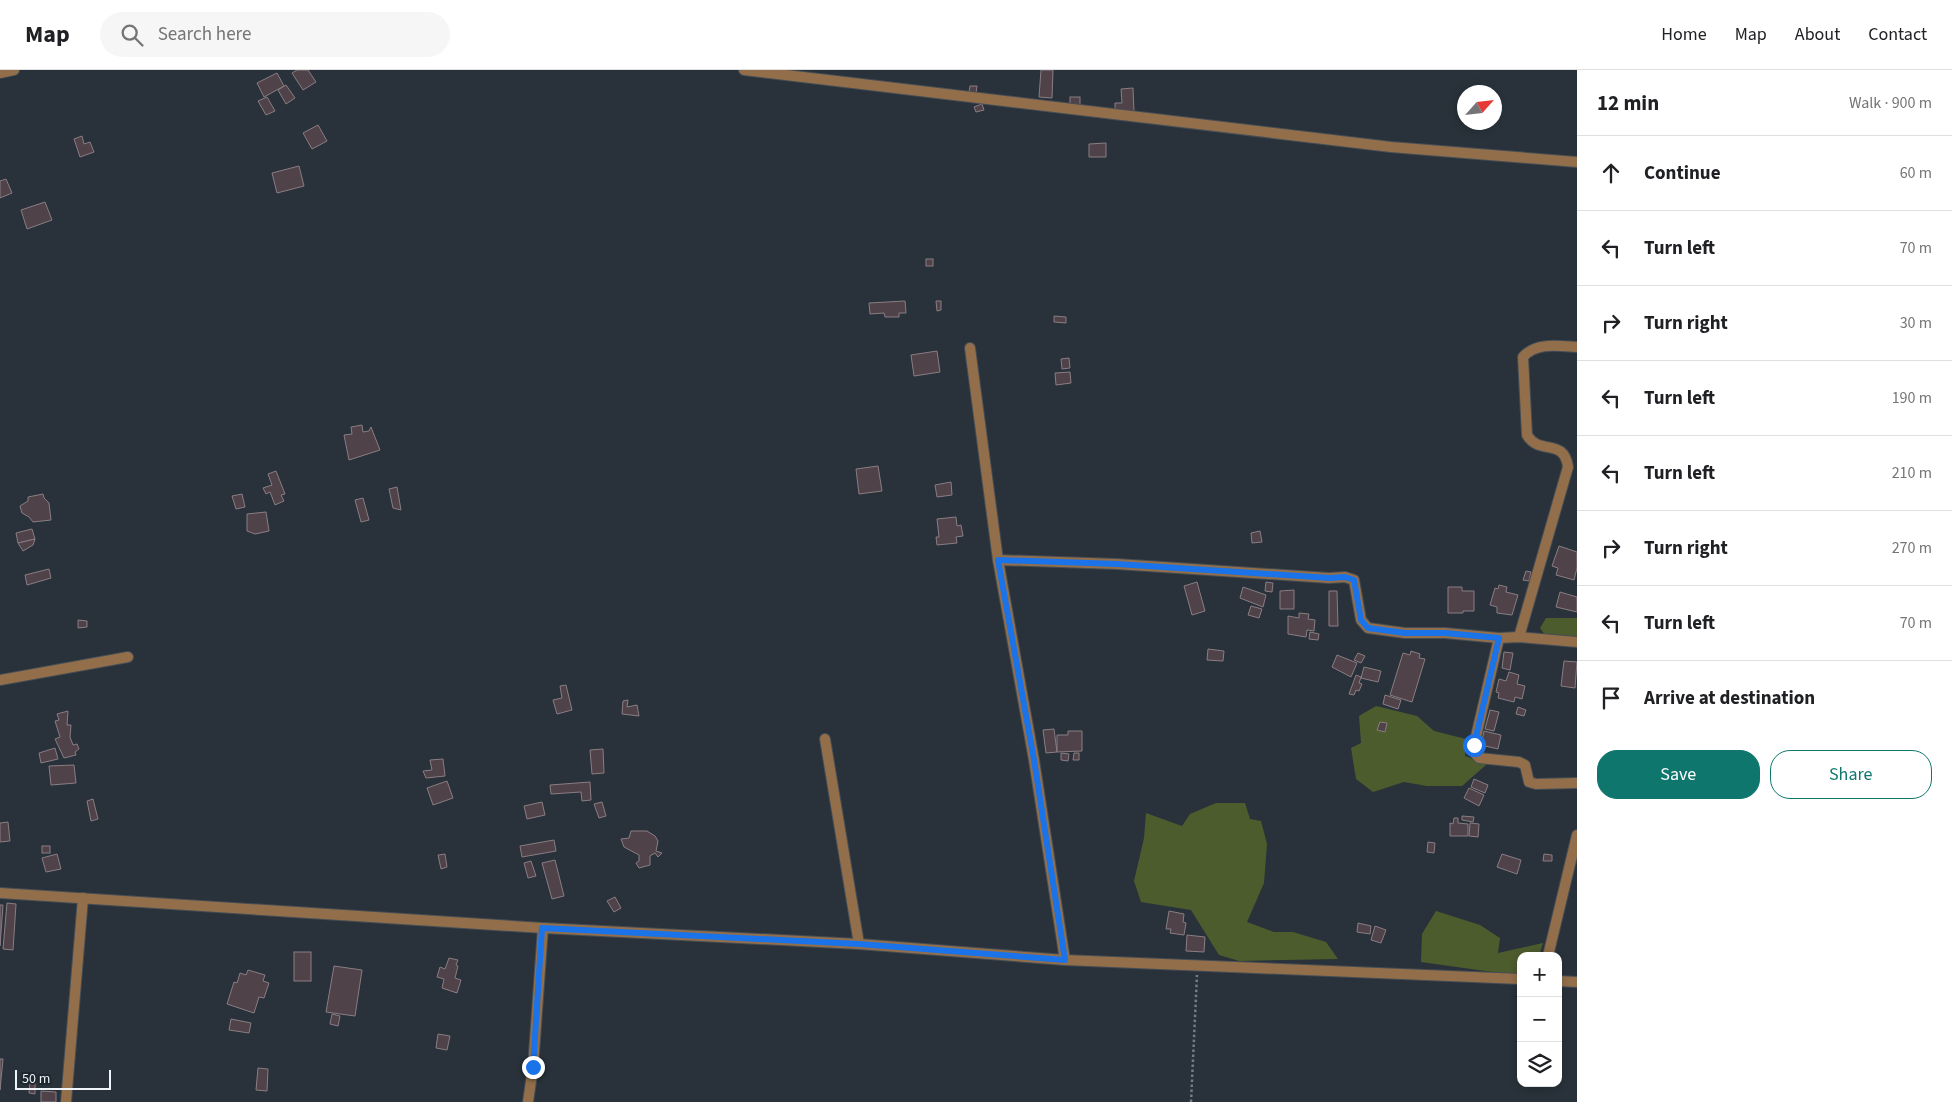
<!DOCTYPE html>
<meta charset="utf-8">
<style>
body{margin:0;font-family:"Source Sans 3",sans-serif;background:#f6f6f6;color:#202124}
.controls{position:absolute;right:15px;bottom:15px;display:grid;overflow:hidden;border-radius:10px;box-shadow:0 2px 8px #0003}
.controls button{width:45px;height:45px;display:grid;place-items:center;padding:0;border:0;border-bottom:1px solid #e0e0e0;background:#fff;color:#202124;font:25px sans-serif}
.compass{position:absolute;left:1457px;top:15px;width:45px;height:45px;border-radius:50%;background:#fff;box-shadow:0 2px 8px #0003;rotate:63deg}
.scale{position:absolute;left:15px;bottom:12px;width:96px;box-sizing:border-box;padding-left:5px;border:2px solid #eef4f9;border-top:0;font-size:14px;line-height:18px;white-space:nowrap;color:#eef4f9;-webkit-text-stroke:4px #1f282f;paint-order:stroke}
.stop{position:absolute;width:15px;height:15px;margin:-11px;border:4px solid #1a73e8;border-radius:50%;background:#fff}
.stop.end{background:#1a73e8;border-color:#fff;box-shadow:0 1px 5px #0008}
.list{margin:0;padding:0;list-style:none}
h2{display:flex;justify-content:space-between;align-items:center;height:65px;margin:0;padding:0 20px;font-size:21px}
h2 small{font-size:16px;font-weight:400;color:#757577}
.list li{display:grid;grid-template-columns:32px 1fr auto;gap:15px;align-items:center;box-sizing:border-box;height:75px;padding:0 20px;border-top:1px solid #e0e0e0}
.list b{display:block;font-size:19px;white-space:nowrap}
.list em{font-size:16px;font-style:normal;color:#757577}
.actions{display:flex;gap:10px;padding:15px 20px}
.actions a{flex:1;padding:11px 0;border:1px solid #0f766e;border-radius:20px;text-align:center;font-size:18px;color:#0f766e}
.actions .main{background:#0f766e;color:#fff}
.icon{flex:none;width:28px;height:28px;fill:none;stroke:currentColor;stroke-width:2;stroke-linecap:round;stroke-linejoin:round}
.map{position:relative;flex:none;width:1577px;height:1032px;overflow:hidden}
header{display:flex;align-items:center;gap:30px;box-sizing:border-box;height:70px;padding:0 25px;background:#fff;border-bottom:1px solid #e0e0e0}
header strong{font-size:24px}
nav{display:flex;gap:28px;margin-inline-start:auto;font-size:18px}
.search{width:350px;height:45px;background:#f6f6f6;display:flex;align-items:center;gap:12px;box-sizing:border-box;padding:0 18px;border-radius:28px;color:#757577;font-size:19px}
main{display:flex}
aside{flex:1;background:#fff}
.map>svg:first-child{display:block}
.green{fill:#4d5c2d}
.building{fill:#4f4349;stroke:#8a7d84}
.lines{fill:none;stroke-linecap:round;stroke-linejoin:round}
.minor-casing{stroke:#454d55;stroke-width:12}
.path{stroke:#757d84;stroke-width:2.5;stroke-dasharray:2.5 2.5;stroke-linecap:butt}
.minor{stroke:#926f4a;stroke-width:10}
.route{stroke:#1a73e8;stroke-width:6}
</style>
<header>
<strong>Map</strong>
<div class="search"><svg class="icon" aria-label="search" viewBox="0 0 24 24"><circle cx="10" cy="10" r="6"/><path d="M15 15l6 6"/></svg>Search here</div>
<nav><a>Home</a><a>Map</a><a>About</a><a>Contact</a></nav>
</header>
<main>
<div class="map">
<svg width="1577" height="1032" viewBox="0 0 1577 1032">
<rect width="100%" height="100%" fill="#29323a"/>
<g class="green">
<path d="M1546,548h31v25l-27,-1 -10,-14z"/>
<path d="M1376,636l41,10 17,15 32,8 -1,17 22,8 -25,22h-35l-23,-4 -31,10 -17,-13 -5,-31 10,-5 -2,-27z"/>
<path d="M1216,733h29l5,16 11,2 6,23 -3,39 -17,39 27,10h19l33,10 12,17 -99,2 -20,-6 -28,-45 -50,-8 -7,-21 10,-43 2,-25 36,13 8,-12z"/>
<path d="M1436,841l44,14 20,13 -2,15 45,-10 -4,13h-18v20l-100,-14 1,-28z"/>
</g>
<g class="building">
<path d="M297,0h11l8,12 -13,8 -11,-17z"/>
<path d="M1041,0h12l-1,28 -13,-1z"/>
<path d="M277,3l7,13 -20,11 -7,-14z"/>
<path d="M286,15l9,13 -9,6 -8,-14z"/>
<path d="M970,16h7l-1,7 -7,-1z"/>
<path d="M1133,18l1,24h-19v-9h7l-1,-14z"/>
<path d="M267,27l8,14 -9,4 -8,-14z"/>
<rect x="1070" y="27" width="10" height="12"/>
<path d="M982,34l2,6 -8,2 -2,-5z"/>
<path d="M318,55l9,16 -15,8 -9,-16z"/>
<path d="M82,66l2,8 6,-2 4,10 -14,5 -6,-18z"/>
<path d="M1106,73v14h-17v-13z"/>
<path d="M299,96l5,20 -27,7 -5,-20z"/>
<path d="M6,109l6,14 -12,5v-17z"/>
<path d="M45,132l7,18 -25,9 -6,-19z"/>
<rect x="926" y="189" width="7" height="7"/>
<path d="M905,231l1,12h-7v4h-14l-1,-4 -14,1 -1,-11z"/>
<path d="M936,231h5v9l-4,1z"/>
<path d="M1054,246l12,1v6l-12,-1z"/>
<path d="M937,281l3,21 -26,4 -3,-21z"/>
<path d="M1069,288l1,10 -8,1 -1,-10z"/>
<path d="M1070,302l1,11 -15,2 -1,-12z"/>
<path d="M362,355l1,7 6,-1 2,-4 9,23 -31,10 -5,-25 8,-1 -1,-7z"/>
<path d="M878,396l4,25 -23,3 -3,-25z"/>
<path d="M276,401l9,23 -4,1 3,6 -9,4 -5,-13 -4,2 -3,-6 9,-3 -4,-11z"/>
<path d="M951,412l1,13 -15,2 -2,-12z"/>
<path d="M397,417l4,23 -8,-2 -4,-19z"/>
<path d="M43,424l1,4 5,5 2,17 -18,2 -4,-5 -7,-4 -2,-7 8,-5v-4z"/>
<path d="M242,424l3,13 -9,2 -4,-13z"/>
<path d="M363,428l6,22 -8,2 -6,-22z"/>
<path d="M266,442l3,19 -14,3 -8,-3v-17z"/>
<path d="M956,447l1,9 4,-1 2,11 -7,1 1,6 -20,2 -1,-8h3l-2,-18z"/>
<path d="M32,459l3,10 -17,4 -2,-10z"/>
<path d="M1260,461l2,11 -10,1 -1,-10z"/>
<path d="M35,469l-2,6 -10,6 -5,-8z"/>
<path d="M1559,476l18,6v16l-3,12 -18,-5 2,-7 -6,-2z"/>
<path d="M49,499l2,9 -24,7 -2,-10z"/>
<path d="M1526,501l5,1 -2,9 -6,-1z"/>
<path d="M1197,512l8,29 -13,4 -8,-29z"/>
<path d="M1266,512l7,1 -1,9 -7,-1z"/>
<path d="M1499,515l8,2 -1,5 12,3 -6,20 -15,-2v-6l-7,-2 5,-17 3,1z"/>
<path d="M1243,517l23,8 -3,12 -23,-9z"/>
<path d="M1448,517h14v4h12v20h-11v2h-15z"/>
<path d="M1294,520v19h-14v-18z"/>
<path d="M1329,521h8l1,35h-9z"/>
<path d="M1560,522l17,5v15l-21,-5z"/>
<path d="M1251,536l11,3 -3,9 -11,-3z"/>
<path d="M1299,543l10,1 -1,5 7,1 -1,11 -7,-1 -1,7 -18,-3v-18l11,2z"/>
<path d="M78,550l9,1v6l-9,1z"/>
<path d="M1310,562l9,2 -1,6 -9,-1z"/>
<path d="M1208,579l16,2 -1,10 -16,-1z"/>
<path d="M1411,581l9,3 -1,4 6,1 -13,43 -22,-7 13,-42 7,2z"/>
<path d="M1504,582l9,1 -3,17 -8,-2z"/>
<path d="M1358,583l7,3 -4,7 -7,-3z"/>
<path d="M1337,585l20,8 -6,14 -19,-10z"/>
<path d="M1564,591l13,1 -2,26 -14,-2z"/>
<path d="M1364,597l17,4 -3,11 -17,-4z"/>
<path d="M1509,602l10,3 -2,9 8,2 -3,13 -7,-2 -1,5 -16,-4 1,-5 -3,-1 3,-13 7,2z"/>
<path d="M1356,605l5,2 -2,6 3,1 -3,7 -3,-1 -2,5 -5,-1z"/>
<path d="M566,615l6,25 -15,4 -4,-14 9,-2 -2,-12z"/>
<path d="M1385,625l16,5 -3,9 -15,-5z"/>
<path d="M628,630l-1,7 10,-2 2,11 -17,-2 1,-13z"/>
<path d="M1518,637l8,3 -2,6 -8,-2z"/>
<path d="M1490,640l9,2 -5,19 -9,-2z"/>
<path d="M68,641l-1,14h4l-1,12 3,8 4,-1 2,5 -4,3 1,3 -12,3 -9,-19 5,-2 -5,-16 4,-1 -2,-6z"/>
<path d="M1380,652l7,1 -2,9 -8,-2z"/>
<path d="M1054,659l3,23 -11,1 -3,-23z"/>
<path d="M1068,661h14v20l-25,1v-17h11z"/>
<path d="M1484,661l17,4 -3,14 -17,-4z"/>
<path d="M55,678l3,11 -17,4 -2,-10z"/>
<path d="M603,679l1,24 -12,1 -2,-24z"/>
<path d="M1061,683l8,1 -1,7 -7,-1z"/>
<path d="M1074,683h5v7h-6z"/>
<path d="M443,689l2,17 -19,2 -3,-7 9,-1 -2,-10z"/>
<path d="M74,695l2,18 -25,2 -2,-19z"/>
<path d="M1474,709l14,6 -3,8 -14,-6z"/>
<path d="M447,711l6,17 -20,7 -6,-17z"/>
<path d="M590,712l1,18 -9,1 -1,-9 -30,2 -1,-9z"/>
<path d="M1469,718l15,7 -5,11 -15,-8z"/>
<path d="M93,729l5,20 -7,2 -4,-20z"/>
<path d="M542,732l3,13 -18,4 -3,-13z"/>
<path d="M602,732l4,14 -7,2 -5,-14z"/>
<path d="M1462,746l12,1 -1,5 -11,-2z"/>
<path d="M1454,748h4v5l10,1v12h-18v-13l3,1z"/>
<path d="M8,752l2,19 -10,1v-19z"/>
<path d="M1470,753l9,1 -1,13 -9,-1z"/>
<path d="M631,761h16l8,5 3,5 -2,10 6,2 -4,4 -3,-4 -5,3v9l-11,3 -3,-5 3,-2v-6l-15,-8 -3,-8 8,-1z"/>
<path d="M554,770l2,11 -34,6 -2,-11z"/>
<path d="M1428,772l7,1 -1,10 -7,-1z"/>
<rect x="42" y="776" width="8" height="7"/>
<path d="M57,784l4,15 -15,3 -4,-14z"/>
<path d="M445,784l2,13 -6,2 -3,-14z"/>
<path d="M1502,784l19,6 -4,14 -20,-7z"/>
<path d="M1544,784l8,1v6h-9z"/>
<path d="M555,790l9,36 -12,3 -10,-36z"/>
<path d="M531,791l5,15 -8,2 -4,-15z"/>
<path d="M615,827l6,11 -7,4 -7,-11z"/>
<path d="M7,833l9,1 -3,46 -10,-1z"/>
<path d="M0,835h3l-3,41z"/>
<path d="M1169,841l15,3 -1,8 3,1 -2,12 -14,-2 1,-4h-5z"/>
<path d="M1358,853l13,3 -1,8 -13,-2z"/>
<path d="M1375,856l11,4 -5,13 -10,-3z"/>
<path d="M1187,865l18,2 -1,15 -18,-1z"/>
<rect x="294" y="882" width="17" height="29"/>
<path d="M449,888l9,2 -2,5 2,1 -3,12 6,2 -4,13 -15,-5 2,-9 -7,-2 3,-10 5,2z"/>
<path d="M334,896l28,4 -7,46 -29,-4z"/>
<path d="M248,900l17,5 -2,6 6,2 -5,15 -5,-1 -5,16 -27,-9 7,-22 3,1 3,-10 6,2z"/>
<path d="M332,944l8,2 -2,10 -8,-2z"/>
<path d="M231,949l20,4 -2,10 -20,-3z"/>
<path d="M438,964l12,2 -3,14 -11,-2z"/>
<path d="M0,989h3l-3,31z"/>
<path d="M258,998l10,1 -1,22 -11,-1z"/>
<path d="M30,1012h5v12l-6,-1z"/>
<path d="M41,1021l15,1v10h-15z"/>
</g>
<g class="lines">
<g class="minor-casing">
<g id="minor">
<path d="M744,0l647,77 186,15"/>
<path d="M0,3l14,-3"/>
<path d="M970,278l28,212 36,200 31,200"/>
<path d="M998,490l119,4 212,14 16,-1 9,3 7,40 7,8 37,5h40l54,5 20,-1 58,5"/>
<path d="M1519,567l49,-170c-4,-30 -29,-11 -41,-32l-4,-78c13,-15 35,-11 54,-10"/>
<path d="M1499,568l-25,107v7l5,6 40,4 6,3 4,17 7,2 41,-1"/>
<path d="M0,610l128,-23"/>
<path d="M825,669l34,205"/>
<path d="M0,823l543,35 316,16 206,16 456,19"/>
<path d="M1548,886l29,-121"/>
<path d="M1558,911l19,1"/>
<path d="M66,1032l17,-204"/>
<path d="M528,1032l5,-35 10,-139"/>
</g>
</g>
<path class="path" d="M1191,1032l6,-127"/>
<use href="#minor" class="minor"/>
</g>
<g class="lines">
<path class="route" d="M533,997l9,-139 317,16 206,16 -31,-200 -36,-200 119,4 213,14 15,-1 9,3 7,40 7,8 37,5h40l54,5 -25,107"/>
</g>
</svg>
<div class="controls">
<button>+</button>
<button>−</button>
<button><svg class="icon" aria-label="layers" viewBox="0 0 24 24"><path d="M12 4l9 5-9 5-9-5zM3 14l9 5 9-5"/></svg></button>
</div>
<svg class="compass" viewBox="-18 -18 36 36"><path d="M0-13l5 13h-10z" fill="#e53935"/><path d="M0 13l5-13h-10z" fill="#757577"/></svg>
<div class="scale">50 m</div>
<div class="stop" style="left:1474px;top:675px"></div>
<div class="stop end" style="left:533px;top:997px"></div>
</div>
<aside>
<h2>12 min<small>Walk · 900 m</small></h2>
<ul class="list">
<li><svg class="icon" aria-label="ahead" viewBox="0 0 24 24"><path d="M12 20V5M6 11l6-6 6 6"/></svg><div><b>Continue</b></div><em>60 m</em></li>
<li><svg class="icon" aria-label="left" viewBox="0 0 24 24"><path d="M17 20v-9H6M10 6l-5 5 5 5"/></svg><div><b>Turn left</b></div><em>70 m</em></li>
<li><svg class="icon" aria-label="right" viewBox="0 0 24 24"><path d="M7 20v-9h11M14 6l5 5-5 5"/></svg><div><b>Turn right</b></div><em>30 m</em></li>
<li><svg class="icon" aria-label="left" viewBox="0 0 24 24"><path d="M17 20v-9H6M10 6l-5 5 5 5"/></svg><div><b>Turn left</b></div><em>190 m</em></li>
<li><svg class="icon" aria-label="left" viewBox="0 0 24 24"><path d="M17 20v-9H6M10 6l-5 5 5 5"/></svg><div><b>Turn left</b></div><em>210 m</em></li>
<li><svg class="icon" aria-label="right" viewBox="0 0 24 24"><path d="M7 20v-9h11M14 6l5 5-5 5"/></svg><div><b>Turn right</b></div><em>270 m</em></li>
<li><svg class="icon" aria-label="left" viewBox="0 0 24 24"><path d="M17 20v-9H6M10 6l-5 5 5 5"/></svg><div><b>Turn left</b></div><em>70 m</em></li>
<li><svg class="icon" aria-label="arrive" viewBox="0 0 24 24"><path d="M6 21V4h12l-3 4 3 4H6"/></svg><div><b>Arrive at destination</b></div></li>
</ul>
<div class="actions"><a class="main">Save</a><a>Share</a></div>
</aside>
</main>
